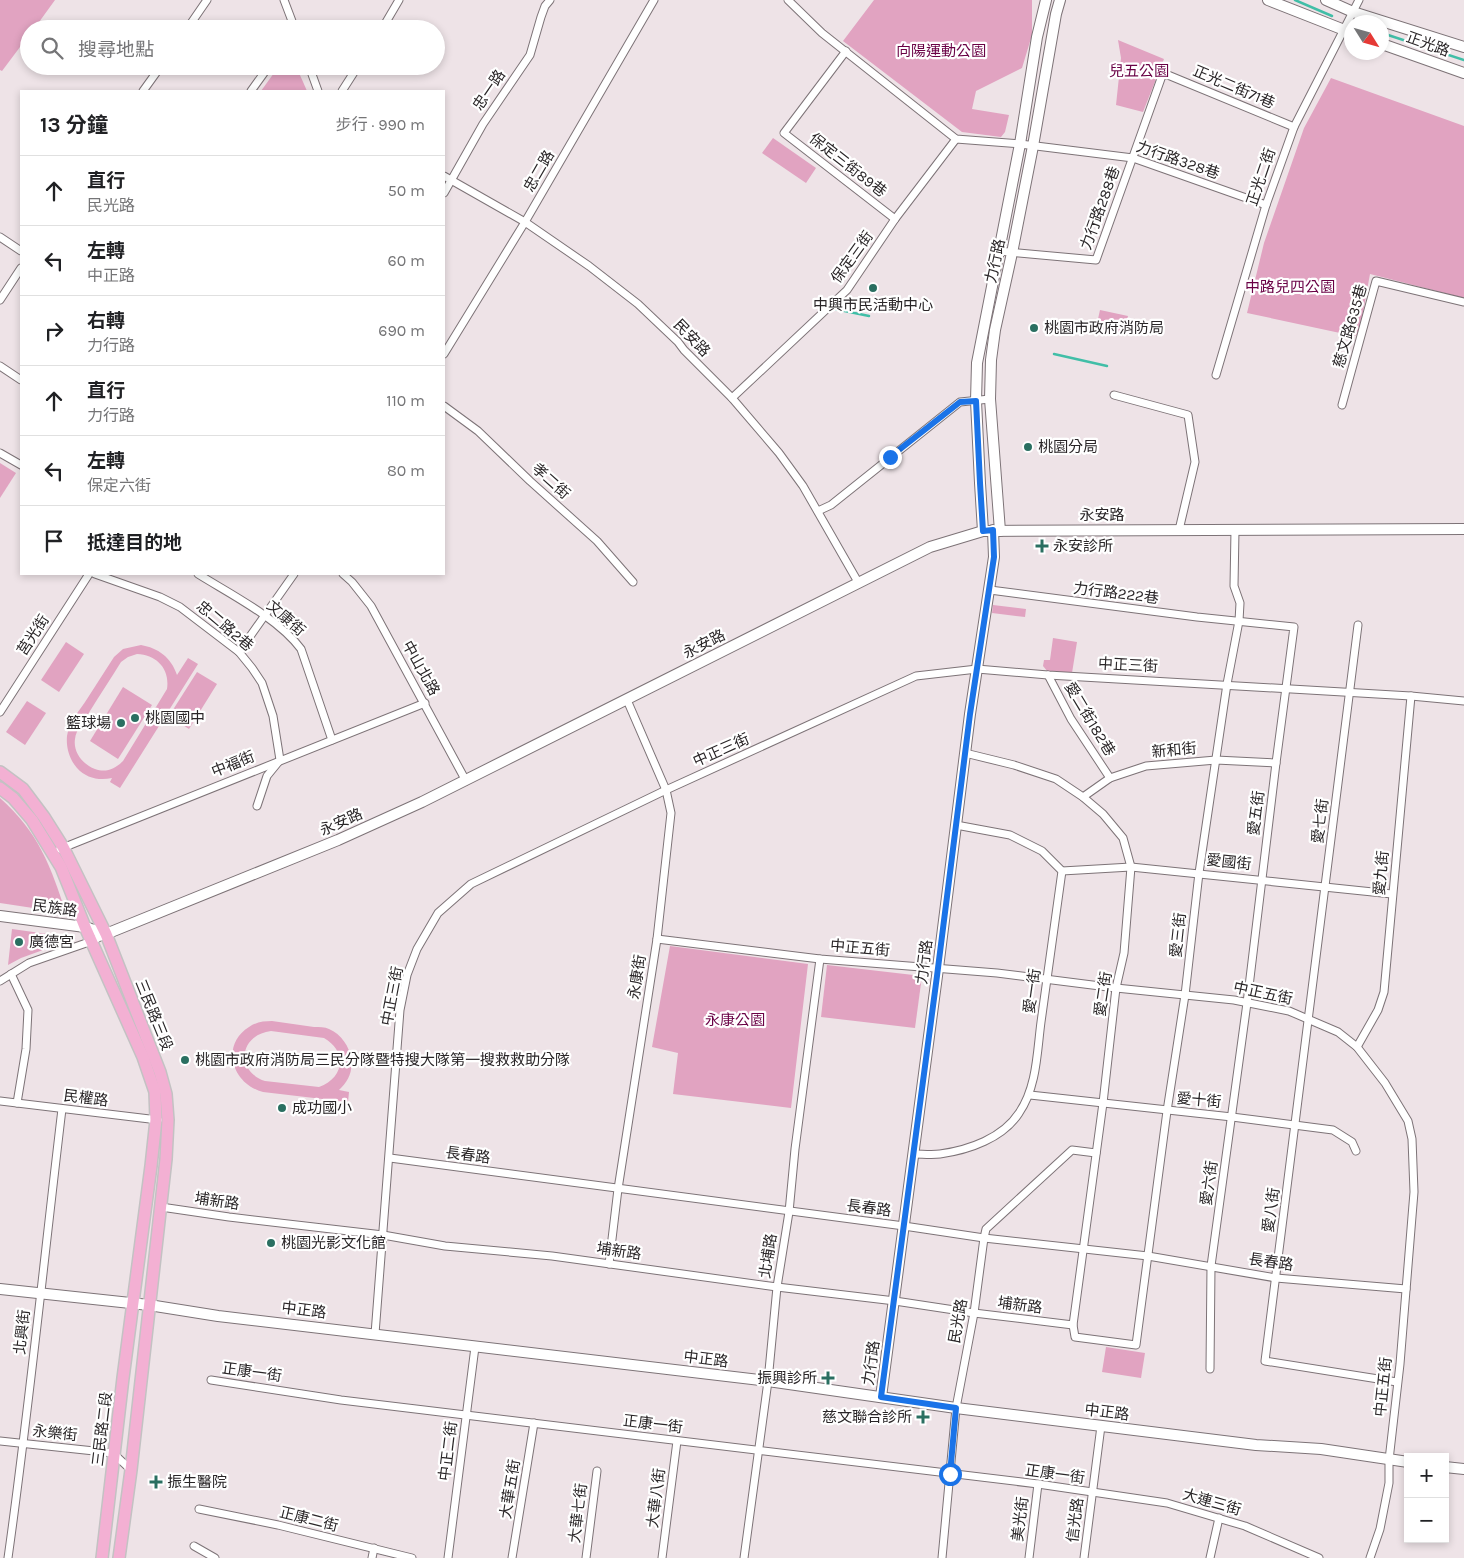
<!DOCTYPE html>
<html lang="zh-TW">
<meta charset="utf-8">
<style>
body{margin:0;font-family:Karla,"Noto Sans TC",sans-serif;background:#f2f2f2;color:#202124}
.controls{position:absolute;right:15px;bottom:15px;display:grid;overflow:hidden;border-radius:0px;box-shadow:0 2px 8px #0003}
.controls button{width:45px;height:45px;display:grid;place-items:center;padding:0;border:0;border-bottom:1px solid #e0e0e0;background:#fff;color:#202124;font:25px sans-serif}
.compass{position:absolute;left:1344px;top:15px;width:45px;height:45px;border-radius:50%;background:#fff;box-shadow:0 2px 8px #0003;rotate:127deg}
.stop{position:absolute;width:15px;height:15px;margin:-11px;border:4px solid #1a73e8;border-radius:50%;background:#fff}
.stop.end{background:#1a73e8;border-color:#fff;box-shadow:0 1px 5px #0008}
.list{margin:0;padding:0;list-style:none}
h2{display:flex;justify-content:space-between;align-items:center;height:65px;margin:0;padding:0 20px;font-size:21px}
h2 small{font-size:16px;font-weight:400;color:#757577}
.list li{display:grid;grid-template-columns:32px 1fr auto;gap:15px;align-items:center;box-sizing:border-box;height:70px;padding:0 20px;border-top:1px solid #e0e0e0}
.list b{display:block;font-size:19px;white-space:nowrap}
.list p{margin:0;font-size:16px;white-space:nowrap;color:#757577}
.list em{font-size:16px;font-style:normal;color:#757577}
.icon{flex:none;width:28px;height:28px;fill:none;stroke:currentColor;stroke-width:2;stroke-linecap:round;stroke-linejoin:round}
.map{position:relative;flex:none;width:1464px;height:1558px;overflow:hidden}
.search{position:absolute;background:#fff;box-shadow:0 2px 8px #0003;left:20px;top:20px;width:425px;height:55px;display:flex;align-items:center;gap:12px;box-sizing:border-box;padding:0 18px;border-radius:28px;color:#757577;font-size:19px}
.panel{position:absolute;background:#fff;box-shadow:0 2px 8px #0003;left:20px;top:90px;width:425px;height:485px;border-radius:0px}
.map>svg:first-child{display:block}
.green{fill:#e1a3c1;fill-rule:evenodd}
.lines{fill:none;stroke-linecap:round;stroke-linejoin:round}
.stream{stroke:#41bea7;stroke-width:2.5}
.street-casing{stroke:#7d7377;stroke-width:9}
.secondary-casing{stroke:#7d7377;stroke-width:12}
.primary-casing{stroke:#c3c2c3;stroke-width:14}
.street{stroke:#fff;stroke-width:7}
.secondary{stroke:#fff;stroke-width:10}
.primary{stroke:#f3b0d3;stroke-width:11}
.route{stroke:#1a73e8;stroke-width:6}
.poi-dot{fill:#2a6f61;stroke:#fff;stroke-width:2}
.labels{text-anchor:middle;stroke-width:4.5;stroke-linejoin:round;paint-order:stroke}
.street-label{font-size:15px;fill:#2a2628;stroke:#fff}
.park-label{font-size:15px;fill:#6a0246;stroke:#fff}
.poi-label{font-size:15px;fill:#2a2628;stroke:#fff;text-anchor:start}
</style>
<div class="map">
<svg width="1464" height="1558" viewBox="0 0 1464 1558">
<rect width="100%" height="100%" fill="#eee3e7"/>
<g class="green">
<path d="M0,0h55l-21,29h-5v6l-27,36 -2,-1z"/>
<path d="M874,0h158v35l-10,33 -46,23 -4,18 37,6 -4,17 -4,5 -39,-5 -119,-91z"/>
<path d="M1118,40l46,19 -21,53 -27,-7 5,-47z"/>
<path d="M279,66h17l11,25h-46z"/>
<path d="M1331,78l133,48v172l-94,-24 -11,60 -5,2 -107,-23 17,-70 40,-115z"/>
<path d="M773,138l43,30 -10,15 -44,-30z"/>
<path d="M1100,310l28,6 -4,17 -28,-5z"/>
<path d="M0,463l16,10 -16,25z"/>
<path d="M993,605l33,4 -1,8 -33,-4z"/>
<path d="M1053,638l24,4 -5,31 -24,-1 -5,-6 1,-6h6z"/>
<path d="M66,642l18,12 -25,38 -18,-12z"/>
<path d="M141,645c17,3 30,12 36,30l11,-17 10,6 -78,124 -10,-6 2,-4c-13,3 -26,0 -35,-10 -8,-9 -11,-21 -10,-32 2,-14 13,-26 20,-37 9,-14 18,-28 27,-42l9,-8zM137,654c20,1 33,15 30,35l-44,72c-8,8 -17,12 -28,8 -13,-5 -22,-17 -20,-30 1,-10 10,-19 15,-28 10,-16 21,-33 31,-49l7,-5z"/>
<path d="M197,672l20,12 -28,45 -20,-13z"/>
<path d="M123,687l29,18 -34,54 -28,-18z"/>
<path d="M27,701l19,12 -21,32 -19,-13z"/>
<path d="M0,798c39,35 50,67 66,115l-66,-10z"/>
<path d="M12,929l64,9 -55,20 -13,7z"/>
<path d="M670,946l138,18 -17,144 -118,-14 5,-41 -26,-6z"/>
<path d="M827,965l95,11 -7,52 -94,-11z"/>
<path d="M272,1021c14,2 28,4 42,6 5,0 11,0 15,2 12,5 21,18 22,30 2,13 -3,23 -12,31l10,2 -1,10 -85,-10c-31,-8 -43,-47 -14,-65 7,-5 15,-6 23,-6zM271,1031l53,7c24,14 20,40 -5,49l-54,-6c-30,-10 -26,-46 6,-50z"/>
<path d="M1106,1347l39,6 -4,25 -39,-6z"/>
</g>
<g class="lines">
<g class="stream">
<path d="M1295,0l37,16"/>
<path d="M1382,33l82,27"/>
<path d="M835,309l34,7"/>
<path d="M1054,354l53,12"/>
</g>
<g class="street-casing">
<g id="street">
<path d="M284,0l11,29"/>
<path d="M788,0l34,33 134,106 64,5 113,14 133,47"/>
<path d="M187,29l20,-29"/>
<path d="M382,29l17,-29"/>
<path d="M846,51l-62,82 111,86"/>
<path d="M309,66l9,25"/>
<path d="M143,91l18,-25"/>
<path d="M251,91l18,-25"/>
<path d="M342,91l16,-25"/>
<path d="M444,176l81,46 64,44 49,38 40,38 6,8 48,48 47,55 24,33 55,96"/>
<path d="M444,193l39,-69 47,-69 11,-38 4,-11 5,-6"/>
<path d="M0,237l21,14"/>
<path d="M998,251l98,9 67,-187 131,54"/>
<path d="M0,300l21,-32"/>
<path d="M444,354l81,-132 129,-222"/>
<path d="M0,366l21,14"/>
<path d="M1216,375l50,-170 28,-78 65,-127"/>
<path d="M1114,395l74,20 7,47 -16,68"/>
<path d="M732,398l115,-108 48,-71 61,-80"/>
<path d="M1342,405l34,-124 88,21"/>
<path d="M444,406l34,25 52,50 67,60 36,41"/>
<path d="M0,453l21,12"/>
<path d="M818,511l13,-6 129,-103 30,-3"/>
<path d="M95,574l65,23 20,10 59,45 13,16 10,15 11,33 7,44 -13,16 -10,30"/>
<path d="M198,574c32,20 80,44 103,75l31,91"/>
<path d="M343,574l9,8 19,24 95,175"/>
<path d="M990,590l207,27 97,10 -18,136 -29,240 -36,263 -1,103"/>
<path d="M1358,625l-93,736 132,21"/>
<path d="M239,652l55,-78"/>
<path d="M1048,675l23,44 39,59"/>
<path d="M0,712l89,-138"/>
<path d="M965,753l49,12 42,14 27,18 20,17 20,24 8,29 -7,86 -8,35 -13,115 -30,222 2,12 61,8 31,-234 18,-116 14,-122 28,-189 12,-63 1,-18 -6,-17 1,-56"/>
<path d="M1083,797l27,-19 36,-12 70,-6 60,3"/>
<path d="M60,849l365,-146"/>
<path d="M1062,871l69,-4 261,27"/>
<path d="M657,939l163,20 177,14 119,15 118,12 55,11 49,21 19,15 28,36 23,38 4,18 2,53 -14,172 -11,96v23l-9,46 -10,29"/>
<path d="M11,974l17,36 -2,39 -9,54"/>
<path d="M0,981l29,-18 63,-22 14,-7"/>
<path d="M1357,1047l21,-37 6,-18 27,-296"/>
<path d="M1030,1095l202,22 101,13 19,12 4,9"/>
<path d="M0,1101l158,19"/>
<path d="M914,1154c8,0 18,1 26,0 29,-4 63,-16 79,-41 18,-26 18,-61 22,-91 7,-51 14,-101 21,-151l-20,-20 -32,-16 -54,-10"/>
<path d="M390,1158l514,68 80,12 164,18 128,22 130,11"/>
<path d="M161,1207l68,10 154,18 62,11 107,10 225,31 118,14 79,12 99,12"/>
<path d="M609,1264l9,-75 39,-250 14,-126 -5,-23 -39,-90"/>
<path d="M375,1334l25,-324 7,-35 10,-26 21,-36 33,-29 195,-94 250,-114 61,-7 71,6 363,21 53,5"/>
<path d="M211,1380l130,20 697,84 129,19 78,23 74,32"/>
<path d="M0,1441l113,12 18,17"/>
<path d="M199,1509l79,16 134,33"/>
<path d="M194,1546l21,12"/>
<path d="M8,1558c21,-149 36,-299 54,-449"/>
<path d="M372,1558l2,-10"/>
<path d="M448,1558l27,-211"/>
<path d="M512,1558l22,-135"/>
<path d="M586,1558l11,-87"/>
<path d="M662,1558l15,-117"/>
<path d="M744,1558l24,-177 9,-94 12,-75 6,-63 25,-190"/>
<path d="M942,1558l14,-150 18,-95 10,-75 2,-9 86,-79 24,3"/>
<path d="M1029,1558l9,-74"/>
<path d="M1084,1558l17,-132"/>
<path d="M1210,1558l9,-40"/>
</g>
</g>
<g class="secondary-casing">
<g id="secondary">
<path d="M1268,0l84,33"/>
<path d="M1326,0l27,12 111,35"/>
<path d="M1382,44l82,29"/>
<path d="M983,531l-3,-48 -4,-82 1,-38 43,-219 17,-107 9,-37"/>
<path d="M1000,531l-10,-132 1,-39 4,-30 17,-77 21,-107 23,-132 4,-14"/>
<path d="M0,916l85,11 21,7 232,-94 84,-38 508,-255 53,-16 481,-2"/>
<path d="M0,1289l149,16 69,11 550,65 188,27 300,37 65,4 87,13"/>
<path d="M881,1397l56,-421 33,-262 24,-157 -1,-27"/>
<path d="M1445,1467l19,2"/>
</g>
</g>
<g class="primary-casing">
<g id="primary">
<path d="M0,772l23,17 21,28 19,30 43,87 54,138 6,22 2,26 -2,39 -35,311 -12,88"/>
<path d="M0,788l13,10 19,22 29,47 24,60 58,130 12,35 1,28 -5,46 -28,212 -21,180"/>
</g>
</g>
<use href="#street" class="street"/>
<use href="#secondary" class="secondary"/>
<use href="#primary" class="primary"/>
</g>
<g class="lines">
<path class="route" d="M890,457l70,-55 16,-1 4,82 3,48 10,-1 1,27 -24,157 -33,262 -56,421 75,11 -6,66"/>
</g>
<g class="poi-dot">
<circle cx="873" cy="288" r="5"/>
<circle cx="1034" cy="328" r="5"/>
<circle cx="1028" cy="447" r="5"/>
<path d="M1039.5 538.5h5v5h5v5h-5v5h-5v-5h-5v-5h5z"/>
<circle cx="135" cy="718" r="5"/>
<circle cx="121" cy="723" r="5"/>
<circle cx="19" cy="942" r="5"/>
<circle cx="185" cy="1060" r="5"/>
<circle cx="282" cy="1108" r="5"/>
<circle cx="271" cy="1243" r="5"/>
<path d="M825.5 1370.5h5v5h5v5h-5v5h-5v-5h-5v-5h5z"/>
<path d="M920.5 1409.5h5v5h5v5h-5v5h-5v-5h-5v-5h5z"/>
<path d="M153.5 1474.5h5v5h5v5h-5v5h-5v-5h-5v-5h5z"/>
</g>
<g class="labels">
<g class="street-label">
<text transform="translate(1428 44) rotate(20)" y="5">正光路</text>
<text transform="translate(1234 87) rotate(23)" y="5">正光二街71巷</text>
<text transform="translate(489 90) rotate(-56)" y="5">忠一路</text>
<text transform="translate(1178 160) rotate(19)" y="5">力行路328巷</text>
<text transform="translate(848 165) rotate(38)" y="5">保定三街89巷</text>
<text transform="translate(539 171) rotate(-60)" y="5">忠二路</text>
<text transform="translate(1261 177) rotate(-71)" y="5">正光二街</text>
<text transform="translate(1100 208) rotate(-70)" y="5">力行路288巷</text>
<text transform="translate(852 257) rotate(-54)" y="5">保定三街</text>
<text transform="translate(995 261) rotate(-78)" y="5">力行路</text>
<text transform="translate(1350 326) rotate(-74)" y="5">慈文路635巷</text>
<text transform="translate(692 338) rotate(46)" y="5">民安路</text>
<text transform="translate(551 481) rotate(42)" y="5">孝二街</text>
<text x="1102" y="520">永安路</text>
<text transform="translate(1116 593) rotate(7)" y="5">力行路222巷</text>
<text transform="translate(286 618) rotate(41)" y="5">文康街</text>
<text transform="translate(225 626) rotate(40)" y="5">忠二路2巷</text>
<text transform="translate(33 635) rotate(-57)" y="5">莒光街</text>
<text transform="translate(704 644) rotate(-27)" y="5">永安路</text>
<text transform="translate(1128 665) rotate(3)" y="5">中正三街</text>
<text transform="translate(421 668) rotate(61)" y="5">中山北路</text>
<text transform="translate(1090 719) rotate(59)" y="5">愛二街182巷</text>
<text transform="translate(721 750) rotate(-24)" y="5">中正三街</text>
<text transform="translate(1174 750) rotate(-5)" y="5">新和街</text>
<text transform="translate(233 764) rotate(-22)" y="5">中福街</text>
<text transform="translate(1256 813) rotate(-83)" y="5">愛五街</text>
<text transform="translate(1320 821) rotate(-83)" y="5">愛七街</text>
<text transform="translate(341 822) rotate(-24)" y="5">永安路</text>
<text transform="translate(1229 862) rotate(6)" y="5">愛國街</text>
<text transform="translate(1381 873) rotate(-85)" y="5">愛九街</text>
<text transform="translate(55 908) rotate(8)" y="5">民族路</text>
<text transform="translate(1178 935) rotate(-84)" y="5">愛三街</text>
<text transform="translate(860 948) rotate(5)" y="5">中正五街</text>
<text transform="translate(924 962) rotate(-83)" y="5">力行路</text>
<text transform="translate(637 977) rotate(-81)" y="5">永康街</text>
<text transform="translate(1032 991) rotate(-82)" y="5">愛一街</text>
<text transform="translate(1263 993) rotate(12)" y="5">中正五街</text>
<text transform="translate(1103 994) rotate(-81)" y="5">愛二街</text>
<text transform="translate(392 996) rotate(-79)" y="5">中正三街</text>
<text transform="translate(154 1015) rotate(68)" y="5">三民路三段</text>
<text transform="translate(86 1098) rotate(7)" y="5">民權路</text>
<text transform="translate(1199 1100) rotate(5)" y="5">愛十街</text>
<text transform="translate(468 1155) rotate(7)" y="5">長春路</text>
<text transform="translate(1209 1183) rotate(-82)" y="5">愛六街</text>
<text transform="translate(217 1201) rotate(8)" y="5">埔新路</text>
<text transform="translate(869 1208) rotate(7)" y="5">長春路</text>
<text transform="translate(1271 1210) rotate(-82)" y="5">愛八街</text>
<text transform="translate(619 1251) rotate(8)" y="5">埔新路</text>
<text transform="translate(768 1256) rotate(-81)" y="5">北埔路</text>
<text transform="translate(1271 1262) rotate(8)" y="5">長春路</text>
<text transform="translate(1020 1305) rotate(7)" y="5">埔新路</text>
<text transform="translate(304 1310) rotate(7)" y="5">中正路</text>
<text transform="translate(958 1321) rotate(-80)" y="5">民光路</text>
<text transform="translate(22 1332) rotate(-84)" y="5">北興街</text>
<text transform="translate(706 1359) rotate(7)" y="5">中正路</text>
<text transform="translate(871 1363) rotate(-82)" y="5">力行路</text>
<text transform="translate(252 1372) rotate(8)" y="5">正康一街</text>
<text transform="translate(1383 1387) rotate(-84)" y="5">中正五街</text>
<text transform="translate(1107 1412) rotate(7)" y="5">中正路</text>
<text transform="translate(653 1424) rotate(7)" y="5">正康一街</text>
<text transform="translate(102 1429) rotate(-83)" y="5">三民路二段</text>
<text transform="translate(55 1433) rotate(6)" y="5">永樂街</text>
<text transform="translate(448 1451) rotate(-83)" y="5">中正二街</text>
<text transform="translate(1055 1474) rotate(8)" y="5">正康一街</text>
<text transform="translate(510 1489) rotate(-81)" y="5">大華五街</text>
<text transform="translate(656 1498) rotate(-83)" y="5">大華八街</text>
<text transform="translate(1212 1502) rotate(16)" y="5">大連三街</text>
<text transform="translate(578 1513) rotate(-83)" y="5">大華七街</text>
<text transform="translate(309 1519) rotate(14)" y="5">正康二街</text>
<text transform="translate(1020 1519) rotate(-83)" y="5">美光街</text>
<text transform="translate(1075 1520) rotate(-83)" y="5">信光路</text>
</g>
<g class="park-label">
<text x="941" y="56">向陽運動公園</text>
<text x="1139" y="76">兒五公園</text>
<text x="1290" y="292">中路兒四公園</text>
<text x="735" y="1025">永康公園</text>
</g>
<g class="poi-label">
<text x="873" y="310" text-anchor="middle">中興市民活動中心</text>
<text x="1044" y="333">桃園市政府消防局</text>
<text x="1038" y="452">桃園分局</text>
<text x="1053" y="551">永安診所</text>
<text x="145" y="723">桃園國中</text>
<text x="111" y="728" text-anchor="end">籃球場</text>
<text x="29" y="947">廣德宮</text>
<text x="195" y="1065">桃園市政府消防局三民分隊暨特搜大隊第一搜救救助分隊</text>
<text x="292" y="1113">成功國小</text>
<text x="281" y="1248">桃園光影文化館</text>
<text x="817" y="1383" text-anchor="end">振興診所</text>
<text x="912" y="1422" text-anchor="end">慈文聯合診所</text>
<text x="167" y="1487">振生醫院</text>
</g>
</g>
</svg>
<div class="controls">
<button>+</button>
<button>−</button>
</div>
<svg class="compass" viewBox="-18 -18 36 36"><path d="M0-13l5 13h-10z" fill="#e53935"/><path d="M0 13l5-13h-10z" fill="#757577"/></svg>
<div class="stop" style="left:950px;top:1474px"></div>
<div class="stop end" style="left:890px;top:457px"></div>
<div class="search"><svg class="icon" aria-label="search" viewBox="0 0 24 24"><circle cx="10" cy="10" r="6"/><path d="M15 15l6 6"/></svg>搜尋地點</div>
<section class="panel">
<h2>13 分鐘<small>步行 · 990 m</small></h2>
<ul class="list">
<li><svg class="icon" aria-label="ahead" viewBox="0 0 24 24"><path d="M12 20V5M6 11l6-6 6 6"/></svg><div><b>直行</b><p>民光路</p></div><em>50 m</em></li>
<li><svg class="icon" aria-label="left" viewBox="0 0 24 24"><path d="M17 20v-9H6M10 6l-5 5 5 5"/></svg><div><b>左轉</b><p>中正路</p></div><em>60 m</em></li>
<li><svg class="icon" aria-label="right" viewBox="0 0 24 24"><path d="M7 20v-9h11M14 6l5 5-5 5"/></svg><div><b>右轉</b><p>力行路</p></div><em>690 m</em></li>
<li><svg class="icon" aria-label="ahead" viewBox="0 0 24 24"><path d="M12 20V5M6 11l6-6 6 6"/></svg><div><b>直行</b><p>力行路</p></div><em>110 m</em></li>
<li><svg class="icon" aria-label="left" viewBox="0 0 24 24"><path d="M17 20v-9H6M10 6l-5 5 5 5"/></svg><div><b>左轉</b><p>保定六街</p></div><em>80 m</em></li>
<li><svg class="icon" aria-label="arrive" viewBox="0 0 24 24"><path d="M6 21V4h12l-3 4 3 4H6"/></svg><div><b>抵達目的地</b></div></li>
</ul>
</section>
</div>
